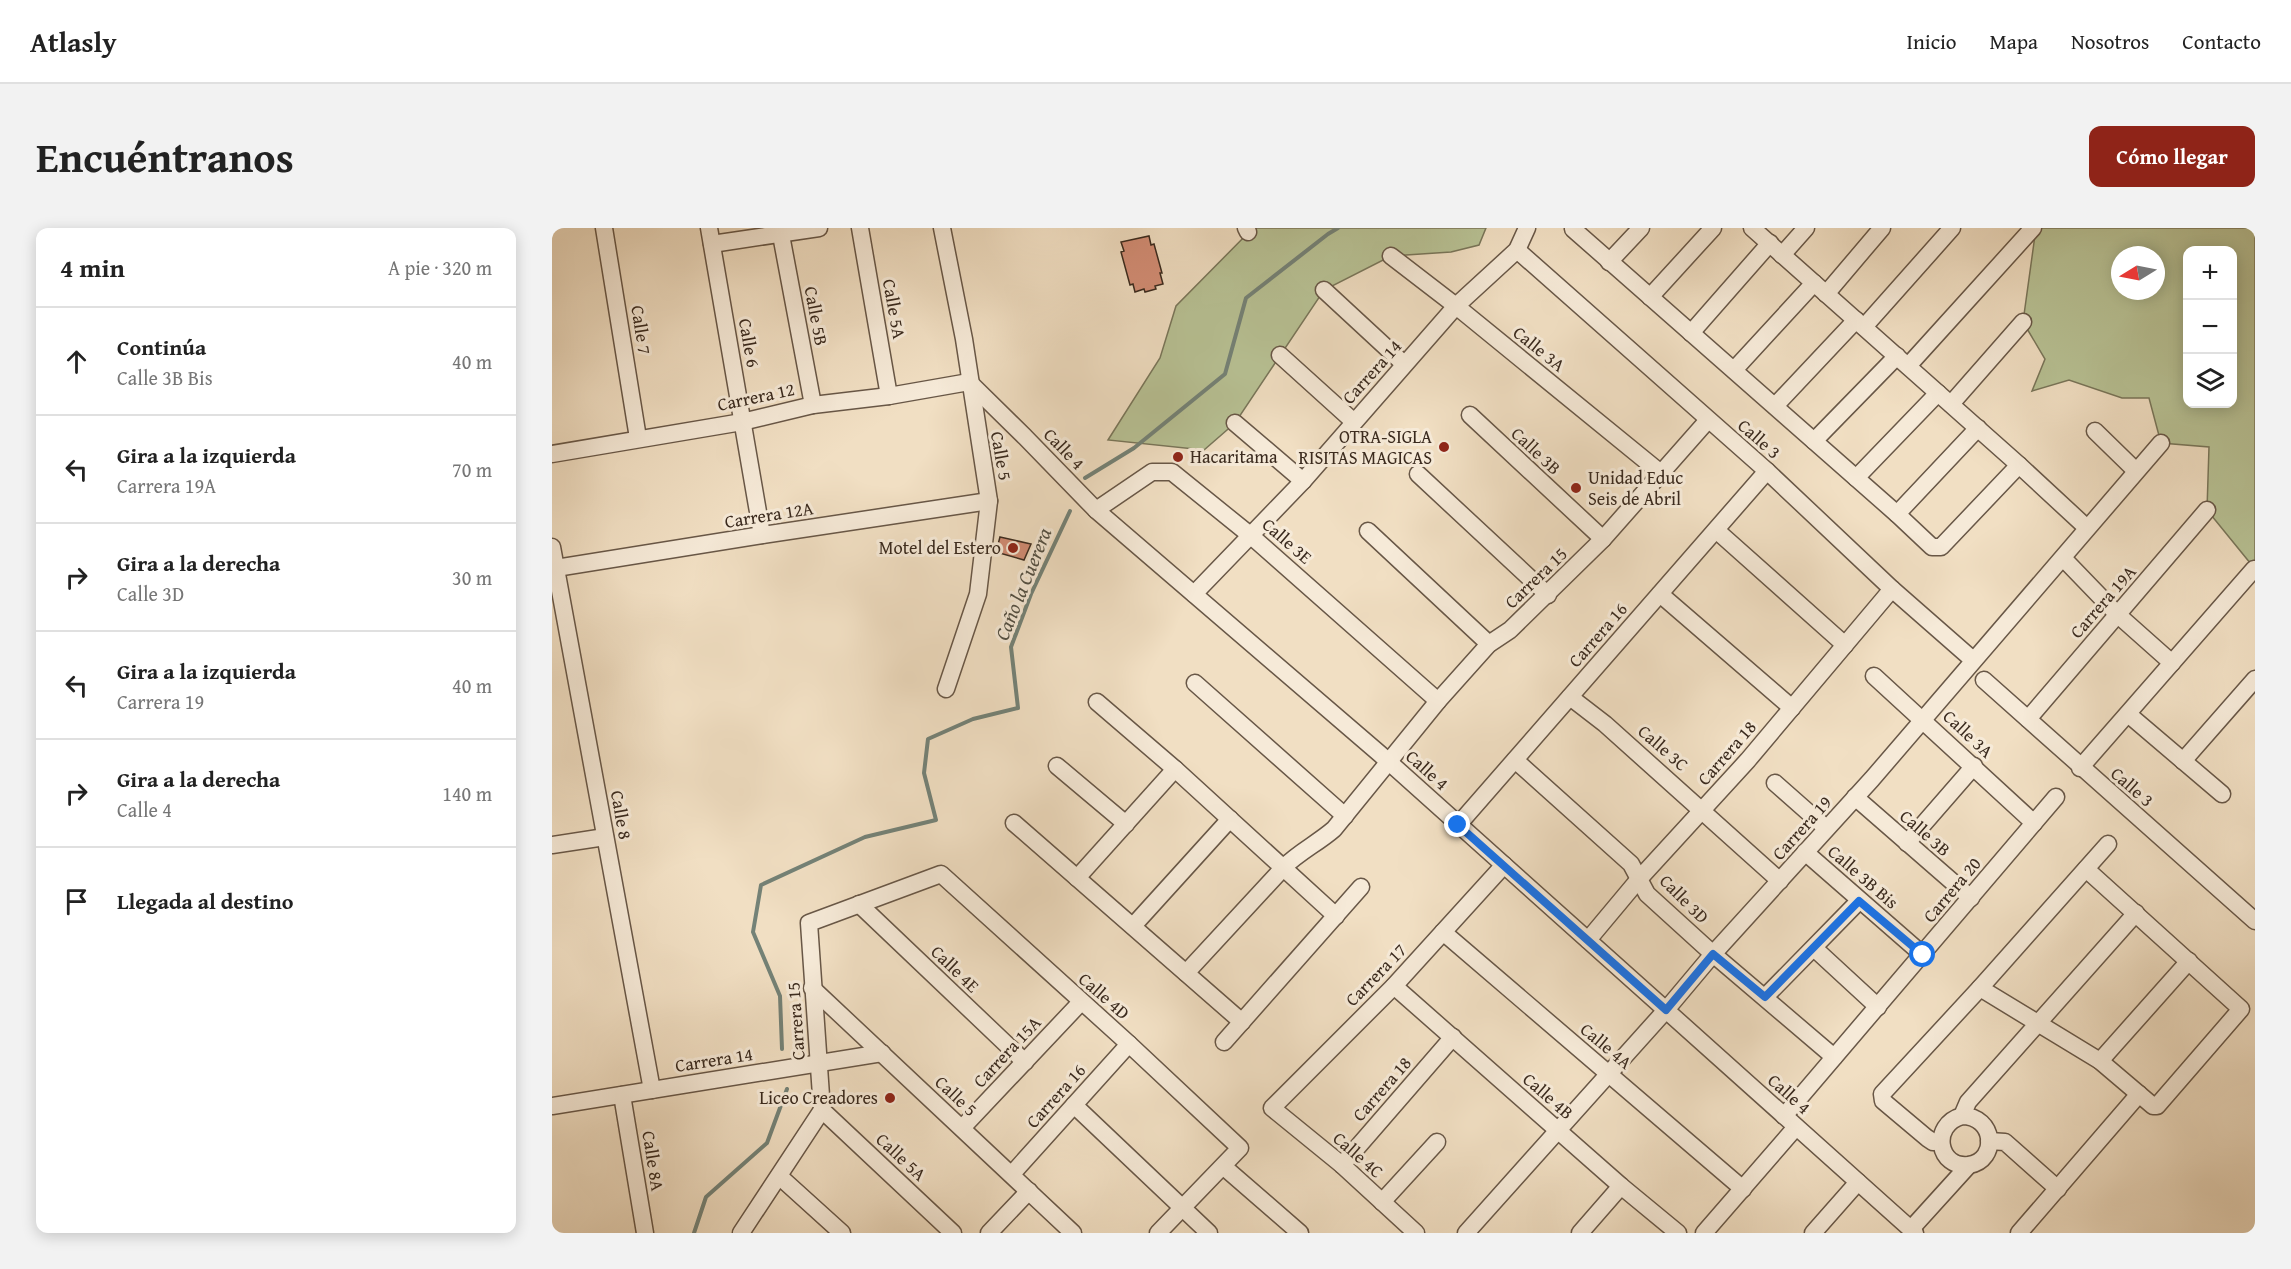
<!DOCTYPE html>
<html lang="es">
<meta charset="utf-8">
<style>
body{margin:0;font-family:"Gentium Book Plus",serif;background:#f2f2f2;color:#222}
.controls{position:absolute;right:18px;top:18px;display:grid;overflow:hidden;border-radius:12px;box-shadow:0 3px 15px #0003}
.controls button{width:54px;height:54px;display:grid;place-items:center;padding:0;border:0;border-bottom:2px solid #e0e0e0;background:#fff;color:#222;font:30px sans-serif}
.compass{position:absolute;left:1559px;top:18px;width:54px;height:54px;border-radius:50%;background:#fff;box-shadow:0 3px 15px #0003;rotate:260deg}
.stop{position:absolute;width:18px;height:18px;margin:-14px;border:4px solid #1a73e8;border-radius:50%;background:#fff}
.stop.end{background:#1a73e8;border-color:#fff;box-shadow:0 2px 6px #0008}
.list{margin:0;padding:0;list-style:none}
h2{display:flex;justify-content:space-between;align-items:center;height:78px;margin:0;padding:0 24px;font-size:26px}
h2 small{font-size:20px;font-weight:400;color:#767676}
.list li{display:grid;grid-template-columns:39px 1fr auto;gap:18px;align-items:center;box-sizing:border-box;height:108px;padding:0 24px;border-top:2px solid #e0e0e0}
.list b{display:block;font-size:22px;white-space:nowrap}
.list p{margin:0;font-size:20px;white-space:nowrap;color:#767676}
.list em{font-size:20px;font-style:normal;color:#767676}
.icon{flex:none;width:33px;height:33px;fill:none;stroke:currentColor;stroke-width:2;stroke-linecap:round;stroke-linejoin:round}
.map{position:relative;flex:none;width:1703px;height:1005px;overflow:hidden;border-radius:12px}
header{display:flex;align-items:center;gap:36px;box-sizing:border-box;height:84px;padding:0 30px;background:#fff;border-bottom:2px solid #e0e0e0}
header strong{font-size:28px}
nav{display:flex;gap:33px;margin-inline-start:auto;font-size:21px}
.intro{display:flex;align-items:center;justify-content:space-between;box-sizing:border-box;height:144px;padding:0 36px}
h1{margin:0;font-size:42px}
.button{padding:15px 27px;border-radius:12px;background:#8f2418;color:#fff;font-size:21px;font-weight:700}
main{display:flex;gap:36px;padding:0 36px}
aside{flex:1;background:#fff;border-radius:12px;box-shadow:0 3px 15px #0003}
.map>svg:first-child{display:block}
.green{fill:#b8c295;stroke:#79765a;stroke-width:1.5;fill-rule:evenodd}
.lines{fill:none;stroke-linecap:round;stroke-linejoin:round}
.stream{stroke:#748277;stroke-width:4}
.building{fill:#d38d75;stroke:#3a2a1e;stroke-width:1.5}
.minor-casing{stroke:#685747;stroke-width:19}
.minor{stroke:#f6ead8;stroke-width:16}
.route{stroke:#1a73e8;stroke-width:8}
.poi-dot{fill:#8f2418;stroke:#f6ead8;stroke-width:2}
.labels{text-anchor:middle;stroke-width:6;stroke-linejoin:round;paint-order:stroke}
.street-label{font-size:18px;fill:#3a2a1e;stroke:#f6ead8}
.poi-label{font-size:18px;fill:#3a2a1e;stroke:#f6ead8;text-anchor:end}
.water-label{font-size:20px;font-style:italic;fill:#524f43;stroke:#f6ead8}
</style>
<header>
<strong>Atlasly</strong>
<nav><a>Inicio</a><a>Mapa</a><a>Nosotros</a><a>Contacto</a></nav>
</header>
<div class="intro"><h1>Encuéntranos</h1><a class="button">Cómo llegar</a></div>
<main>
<aside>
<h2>4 min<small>A pie · 320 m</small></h2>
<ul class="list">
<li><svg class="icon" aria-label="ahead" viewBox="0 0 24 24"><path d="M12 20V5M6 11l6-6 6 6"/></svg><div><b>Continúa</b><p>Calle 3B Bis</p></div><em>40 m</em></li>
<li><svg class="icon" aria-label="left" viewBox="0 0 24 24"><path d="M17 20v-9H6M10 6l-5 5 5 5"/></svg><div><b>Gira a la izquierda</b><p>Carrera 19A</p></div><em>70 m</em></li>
<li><svg class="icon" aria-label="right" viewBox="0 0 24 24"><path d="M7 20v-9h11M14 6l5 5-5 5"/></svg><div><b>Gira a la derecha</b><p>Calle 3D</p></div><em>30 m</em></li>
<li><svg class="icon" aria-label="left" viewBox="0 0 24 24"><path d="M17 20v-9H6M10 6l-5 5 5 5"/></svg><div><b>Gira a la izquierda</b><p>Carrera 19</p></div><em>40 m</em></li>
<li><svg class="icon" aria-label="right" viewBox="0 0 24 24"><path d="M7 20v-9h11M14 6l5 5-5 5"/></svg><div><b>Gira a la derecha</b><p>Calle 4</p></div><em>140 m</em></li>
<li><svg class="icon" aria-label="arrive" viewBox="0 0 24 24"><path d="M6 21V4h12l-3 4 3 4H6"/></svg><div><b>Llegada al destino</b></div></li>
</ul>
</aside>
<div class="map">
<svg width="1703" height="1005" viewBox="0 0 1703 1005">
<rect width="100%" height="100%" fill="#f1dfc3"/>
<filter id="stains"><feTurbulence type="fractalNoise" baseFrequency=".00333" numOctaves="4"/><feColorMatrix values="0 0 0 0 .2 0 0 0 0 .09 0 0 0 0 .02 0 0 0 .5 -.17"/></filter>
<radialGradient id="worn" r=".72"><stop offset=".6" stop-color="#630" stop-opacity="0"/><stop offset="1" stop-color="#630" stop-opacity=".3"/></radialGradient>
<g class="green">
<path d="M701,0h233l-7,17 -28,7 -60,4 -67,34 -89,133 -31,27 -96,-10 52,-82 16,-52z"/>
<path d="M1484,0h219v341l-48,-59 2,-63 -48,-4 -12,-45h-27l-53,-18 -37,11 13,-32 -22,-37zM1636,22h44v154h-44zM1568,27h36v36h-36z"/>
</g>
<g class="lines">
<g class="stream">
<path d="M533,250l49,-30 91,-74 21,-76 82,-64 10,-6"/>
<path d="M230,821l-2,-53 -27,-64 8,-47 104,-48 71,-17 -12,-47 4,-34 45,-20 45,-11 -7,-61 20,-53 39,-83"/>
<path d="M142,1005l12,-36 61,-54 20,-54"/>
</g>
</g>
<g class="building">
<path d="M597,8l2,9 3,-1 8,29h-2l3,11 -8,2 1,3 -11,3 -1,-3 -9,3 -2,-8 -3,1 -9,-33 3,-1 -3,-9z"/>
<path d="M448,309l31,7 -7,16 -28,-8z"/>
</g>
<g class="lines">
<g class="minor-casing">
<g id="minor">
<path d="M52,0l34,210"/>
<path d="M157,0l53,307"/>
<path d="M308,0l29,168"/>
<path d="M390,0l22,111 25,162 -11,93 -32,95"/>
<path d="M694,0l2,4"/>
<path d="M1200,0l267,237 68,63"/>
<path d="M1021,1l324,285 35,33h9l78,-82"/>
<path d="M229,7l32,170"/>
<path d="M160,16l107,-16"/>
<path d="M965,22l250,221 125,118 81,71"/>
<path d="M1230,27l24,-27"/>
<path d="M839,28l65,50 206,168"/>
<path d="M1057,34l32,-34"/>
<path d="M772,62l80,74"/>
<path d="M1274,66l56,-66"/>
<path d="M1098,69l63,-69"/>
<path d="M1312,99l88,-99"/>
<path d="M1139,105l79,-90"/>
<path d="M728,127l73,66"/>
<path d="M1356,138l125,-138"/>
<path d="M1182,142l80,-87"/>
<path d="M1399,176l72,-82"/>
<path d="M1223,178l81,-86"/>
<path d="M918,187l133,124"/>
<path d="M683,195l68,58"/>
<path d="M1543,203l41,40"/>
<path d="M1262,213l83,-85"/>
<path d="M0,226l190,-32 71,-17 76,-9 80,-14 56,55 71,73 284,244 535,479"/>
<path d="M866,246l130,121"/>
<path d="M1304,250l82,-85"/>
<path d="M544,282l56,-38h20l78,63 188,166"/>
<path d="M1345,286l81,-86"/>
<path d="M1164,302l129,115"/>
<path d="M816,303l121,113"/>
<path d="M0,319l100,543"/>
<path d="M1511,330l55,57 54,48"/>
<path d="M4,340l206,-33 227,-34"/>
<path d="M642,366l109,-113 153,-175 61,-56 10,-22"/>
<path d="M1108,366l132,114"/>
<path d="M1322,448l160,147"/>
<path d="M1432,452l271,241"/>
<path d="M643,455l150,133"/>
<path d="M1018,469l35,27 175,157"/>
<path d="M545,474l78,67 161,147"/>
<path d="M1576,486l94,80"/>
<path d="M1476,491l179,-209"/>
<path d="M963,532l116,104 16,30 66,60 121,103"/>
<path d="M1631,533l72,-82"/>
<path d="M505,538l69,58"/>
<path d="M1528,540l174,-199"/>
<path d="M1223,555l51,45"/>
<path d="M1303,569l116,101"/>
<path d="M462,595l228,199"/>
<path d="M906,597l309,-354"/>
<path d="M1355,615l67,-77"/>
<path d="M0,617l53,-8"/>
<path d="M1253,624l118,103"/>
<path d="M525,650l98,-109"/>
<path d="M307,676l166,158"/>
<path d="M581,698l97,-107"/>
<path d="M891,704l300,257"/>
<path d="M1036,712l51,-61 109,-119 144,-171"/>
<path d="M1262,720l64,59"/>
<path d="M634,745l98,-106c15,-15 34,-24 50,-38l104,-128 51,-57 21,-14 93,-91 105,-119"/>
<path d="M842,758l227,200 57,47"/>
<path d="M260,760l261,245"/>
<path d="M1428,760l120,73 53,45h4l84,-97 -155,-140"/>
<path d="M1213,769l94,-96"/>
<path d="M672,814l137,-155"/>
<path d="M1548,833l89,-100"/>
<path d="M70,867l23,138"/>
<path d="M522,877l135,128"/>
<path d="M0,878l330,-53"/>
<path d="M270,882l131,123"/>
<path d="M1232,888l272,-319"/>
<path d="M1410,888c33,0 37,44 7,49 -31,4 -39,-40 -7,-49l6,-14 168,-189"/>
<path d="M410,900l119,-126"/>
<path d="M1389,913l-8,1 -6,-4 -44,-37 -1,-7 98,-106 128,-144"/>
<path d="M1437,913l16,1 53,47"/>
<path d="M790,937l111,-128"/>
<path d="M672,939l76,66"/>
<path d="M460,946l117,-130"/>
<path d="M227,948l63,57"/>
<path d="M830,974l55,-60"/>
<path d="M1359,1001l58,-64"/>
<path d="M189,1005l81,-123 -13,-187 132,-49 188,170 111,104 -82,85"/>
<path d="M437,1005l40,-42"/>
<path d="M864,1005l-74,-68 -70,-57 122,-122 110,-121"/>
<path d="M914,1005l200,-223 47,-56 159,-175 289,-336"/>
<path d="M1028,1005l41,-47"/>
<path d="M1152,1005l92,-106"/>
<path d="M1261,1005l45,-51"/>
<path d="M1467,1005l120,-139"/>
</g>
</g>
<use href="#minor" class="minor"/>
</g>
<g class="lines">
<path class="route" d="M906,597l208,185 47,-56 52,43 94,-96 64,54"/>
</g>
<g class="poi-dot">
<circle cx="892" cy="219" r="6"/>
<circle cx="626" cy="229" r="6"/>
<circle cx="1024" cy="260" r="6"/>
<circle cx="461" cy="320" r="6"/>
<circle cx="338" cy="870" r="6"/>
</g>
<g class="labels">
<g class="street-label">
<text transform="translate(342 81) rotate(80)" y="6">Calle 5A</text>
<text transform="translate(264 88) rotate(79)" y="6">Calle 5B</text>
<text transform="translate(89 102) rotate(81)" y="6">Calle 7</text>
<text transform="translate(197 115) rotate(80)" y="6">Calle 6</text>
<text transform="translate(987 121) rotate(39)" y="6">Calle 3A</text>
<text transform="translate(820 144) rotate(-48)" y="6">Carrera 14</text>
<text transform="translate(204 169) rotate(-12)" y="6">Carrera 12</text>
<text transform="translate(1207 211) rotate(41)" y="6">Calle 3</text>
<text transform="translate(512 221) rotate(46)" y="6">Calle 4</text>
<text transform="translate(984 223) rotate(43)" y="6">Calle 3B</text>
<text transform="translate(449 228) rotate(80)" y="6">Calle 5</text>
<text transform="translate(217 287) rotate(-9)" y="6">Carrera 12A</text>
<text transform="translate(735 313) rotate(41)" y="6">Calle 3E</text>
<text transform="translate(984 350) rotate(-44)" y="6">Carrera 15</text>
<text transform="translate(1551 374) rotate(-49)" y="6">Carrera 19A</text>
<text transform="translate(1046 407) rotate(-49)" y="6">Carrera 16</text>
<text transform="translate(1416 506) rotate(43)" y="6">Calle 3A</text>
<text transform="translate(1111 520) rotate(41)" y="6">Calle 3C</text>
<text transform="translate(1175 525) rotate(-49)" y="6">Carrera 18</text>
<text transform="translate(875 542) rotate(42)" y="6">Calle 4</text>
<text transform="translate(1580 559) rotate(41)" y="6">Calle 3</text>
<text transform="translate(69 587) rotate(80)" y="6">Calle 8</text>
<text transform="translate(1250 600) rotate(-48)" y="6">Carrera 19</text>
<text transform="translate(1373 605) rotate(41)" y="6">Calle 3B</text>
<text transform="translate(1311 649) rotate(41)" y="6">Calle 3B Bis</text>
<text transform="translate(1400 662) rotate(-50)" y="6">Carrera 20</text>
<text transform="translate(1132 671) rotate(45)" y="6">Calle 3D</text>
<text transform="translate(403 741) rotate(44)" y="6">Calle 4E</text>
<text transform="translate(824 747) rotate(-46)" y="6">Carrera 17</text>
<text transform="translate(552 768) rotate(41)" y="6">Calle 4D</text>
<text transform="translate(244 793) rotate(-94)" y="6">Carrera 15</text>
<text transform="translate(1054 818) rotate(40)" y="6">Calle 4A</text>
<text transform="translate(455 824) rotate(-47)" y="6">Carrera 15A</text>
<text transform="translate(162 832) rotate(-9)" y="6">Carrera 14</text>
<text transform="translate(830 861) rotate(-49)" y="6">Carrera 18</text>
<text transform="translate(1237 866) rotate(42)" y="6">Calle 4</text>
<text transform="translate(404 868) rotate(43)" y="6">Calle 5</text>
<text transform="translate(504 868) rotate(-48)" y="6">Carrera 16</text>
<text transform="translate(996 868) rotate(41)" y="6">Calle 4B</text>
<text transform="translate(806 927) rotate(41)" y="6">Calle 4C</text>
<text transform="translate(349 929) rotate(43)" y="6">Calle 5A</text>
<text transform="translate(101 933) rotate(81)" y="6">Calle 8A</text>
</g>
<g class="poi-label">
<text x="880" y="215">OTRA-SIGLA<tspan x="880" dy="21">RISITAS MAGICAS</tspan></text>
<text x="638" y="235" text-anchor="start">Hacaritama</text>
<text x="1036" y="256" text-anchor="start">Unidad Educ<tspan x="1036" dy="21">Seis de Abril</tspan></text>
<text x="449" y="326">Motel del Estero</text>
<text x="326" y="876">Liceo Creadores</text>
</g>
<g class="water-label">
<text transform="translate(471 356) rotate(-68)" y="7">Caño la Cuerera</text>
</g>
</g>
<rect width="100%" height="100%" filter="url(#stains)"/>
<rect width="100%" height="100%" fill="url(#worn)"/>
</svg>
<div class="controls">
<button>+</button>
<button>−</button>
<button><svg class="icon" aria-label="layers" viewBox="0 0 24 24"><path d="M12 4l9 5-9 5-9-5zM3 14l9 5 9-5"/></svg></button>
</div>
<svg class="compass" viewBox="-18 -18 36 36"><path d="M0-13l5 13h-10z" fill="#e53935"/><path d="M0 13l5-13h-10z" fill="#767676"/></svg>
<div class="stop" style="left:1371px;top:727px"></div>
<div class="stop end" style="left:906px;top:597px"></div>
</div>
</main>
